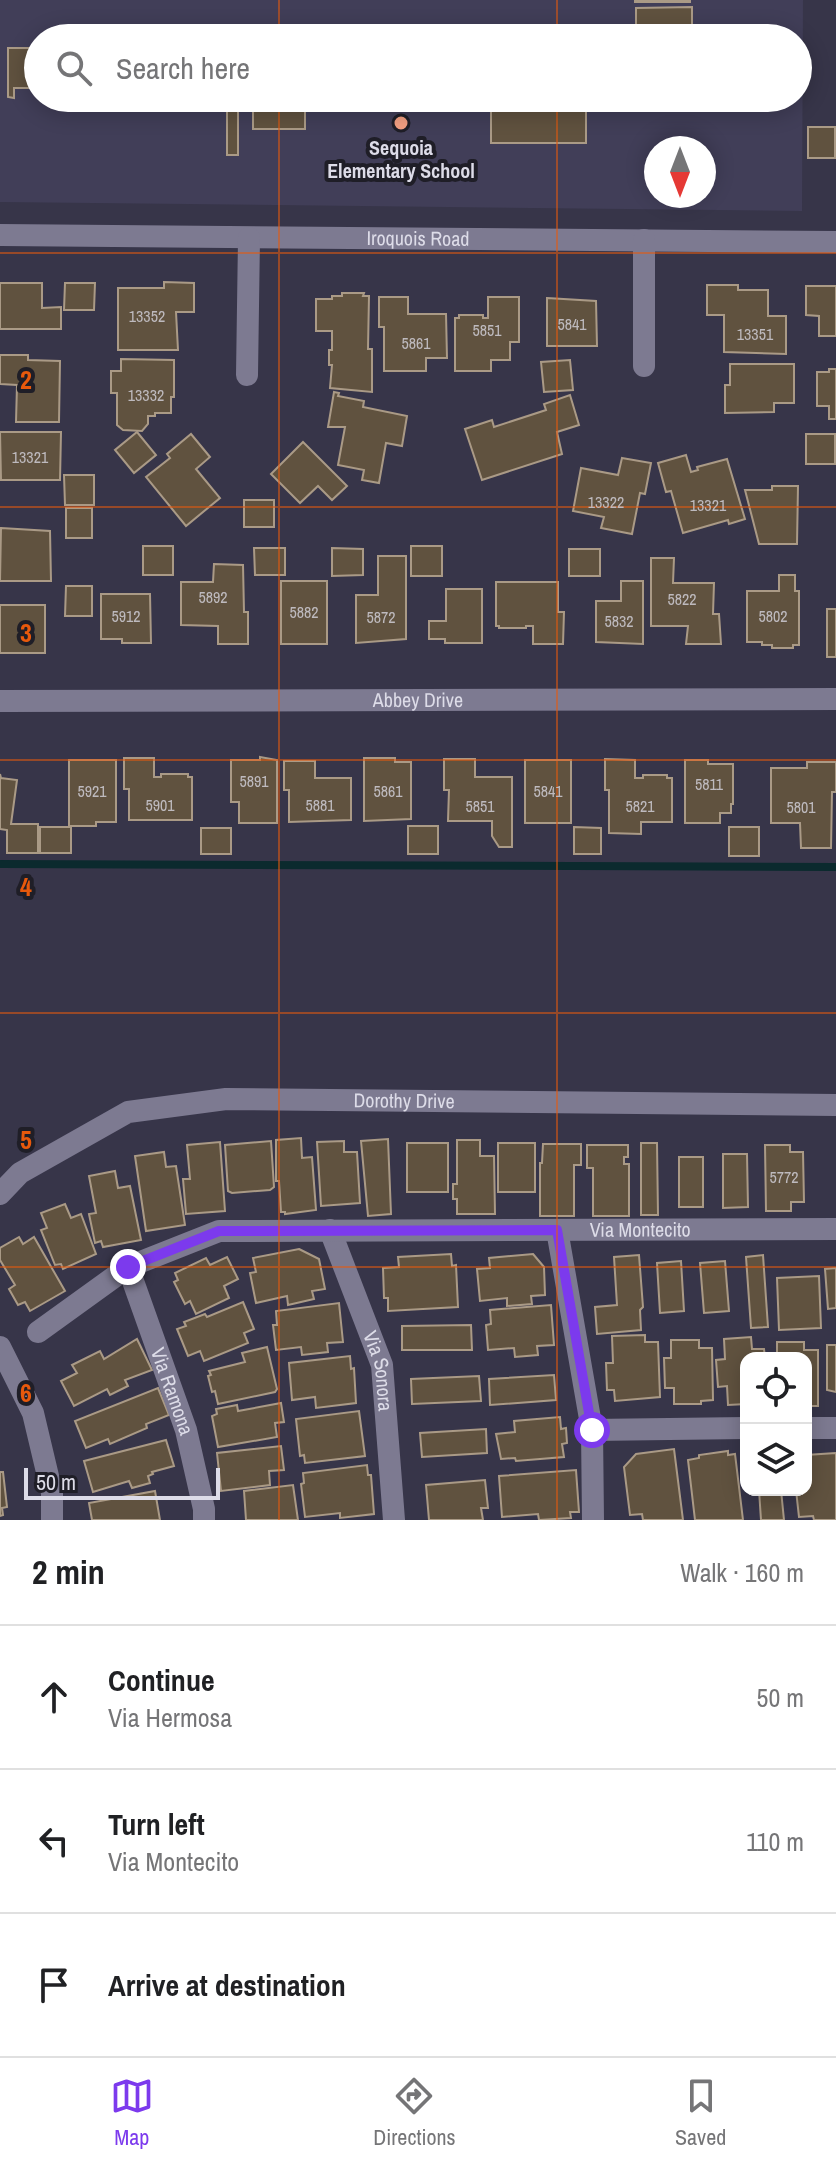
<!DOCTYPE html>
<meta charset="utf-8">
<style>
body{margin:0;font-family:"Archivo Narrow",sans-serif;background:#f2f2f2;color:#202124}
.controls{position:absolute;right:24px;bottom:24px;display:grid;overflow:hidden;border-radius:16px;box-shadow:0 4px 20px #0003}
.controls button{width:72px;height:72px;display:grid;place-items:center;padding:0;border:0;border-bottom:2px solid #e0e0e0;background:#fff;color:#202124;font:40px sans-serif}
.compass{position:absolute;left:644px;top:136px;width:72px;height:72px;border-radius:50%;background:#fff;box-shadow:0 4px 20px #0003;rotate:180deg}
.scale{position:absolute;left:24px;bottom:20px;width:196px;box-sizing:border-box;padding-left:8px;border:4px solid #dddce8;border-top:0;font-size:22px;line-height:28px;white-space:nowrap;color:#dddce8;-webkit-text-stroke:6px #1f1e27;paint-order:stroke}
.stop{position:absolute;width:24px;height:24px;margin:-18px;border:6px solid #7c3aed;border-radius:50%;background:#fff}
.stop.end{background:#7c3aed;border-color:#fff;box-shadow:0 2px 8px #0008}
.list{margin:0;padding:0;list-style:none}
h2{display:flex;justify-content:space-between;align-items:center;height:104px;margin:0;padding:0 32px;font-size:34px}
h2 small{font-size:26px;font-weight:400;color:#757577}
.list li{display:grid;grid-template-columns:52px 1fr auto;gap:24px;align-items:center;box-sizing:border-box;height:144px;padding:0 32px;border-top:2px solid #e0e0e0}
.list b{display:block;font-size:30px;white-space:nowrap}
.list p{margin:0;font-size:26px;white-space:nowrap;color:#757577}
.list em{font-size:26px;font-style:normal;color:#757577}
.icon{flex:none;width:44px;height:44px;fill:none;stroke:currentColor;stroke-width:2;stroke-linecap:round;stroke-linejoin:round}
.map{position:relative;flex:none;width:836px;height:1520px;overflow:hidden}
.search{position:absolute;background:#fff;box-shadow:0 4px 20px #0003;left:24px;right:24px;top:24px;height:88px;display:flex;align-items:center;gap:20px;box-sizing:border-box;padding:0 28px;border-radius:44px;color:#757577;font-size:30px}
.sheet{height:536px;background:#fff}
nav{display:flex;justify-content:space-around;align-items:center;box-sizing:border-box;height:112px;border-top:2px solid #e0e0e0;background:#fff;font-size:22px;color:#757577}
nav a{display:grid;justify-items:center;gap:4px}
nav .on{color:#7c3aed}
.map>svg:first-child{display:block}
.built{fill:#413e58;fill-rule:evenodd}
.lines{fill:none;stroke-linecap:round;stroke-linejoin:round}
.stream{stroke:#0b2a2e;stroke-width:8}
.building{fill:#60523f;stroke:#aa9a86;stroke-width:2}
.minor{stroke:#7d7a91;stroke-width:22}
.route{stroke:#7c3aed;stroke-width:10}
.grid{fill:none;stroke:#e8590c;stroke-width:2;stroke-opacity:0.55}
.poi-dot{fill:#f39f82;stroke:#1f1e27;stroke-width:3}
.labels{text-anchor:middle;stroke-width:8;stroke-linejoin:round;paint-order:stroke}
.number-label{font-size:16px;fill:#bebabe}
.poi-label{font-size:20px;font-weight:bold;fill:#dddce8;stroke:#1f1e27}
.street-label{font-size:20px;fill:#dddce8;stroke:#1f1e27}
.grid-label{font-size:26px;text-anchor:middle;font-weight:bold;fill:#e8590c;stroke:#1f1e27;stroke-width:8;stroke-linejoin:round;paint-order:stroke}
</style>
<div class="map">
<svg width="836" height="1520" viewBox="0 0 836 1520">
<rect width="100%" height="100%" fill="#373549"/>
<path class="built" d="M0,0h803l-1,211 -802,-9zM38,38h760v60h-760zM656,148h48v48h-48z"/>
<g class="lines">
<path class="stream" d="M0,864l836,3"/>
</g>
<g class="building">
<rect x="635" y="0" width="55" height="2"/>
<path d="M692,7v30h-56v-29z"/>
<path d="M38,41v47h-24v10l-6,-1v-49h30z"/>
<rect x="227" y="98" width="11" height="57"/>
<rect x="253" y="98" width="52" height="31"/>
<rect x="314" y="98" width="46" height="12"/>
<rect x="491" y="98" width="95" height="45"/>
<rect x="808" y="127" width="27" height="31"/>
<path d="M164,282l30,1v29h-18l2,38h-60v-62h46z"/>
<path d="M0,283h42v25l19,-1v22h-61z"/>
<path d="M65,283h30l-1,27h-30z"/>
<path d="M707,285h31v5h30v26h18v38l-62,-2v-37h-17z"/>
<path d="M806,286h30v50h-17v-20l-13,-1z"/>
<path d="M342,293h22l-1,3h6l-1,53h4v43l-42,-4 2,-23h-3v-15h3v-19h-16v-32h16v-3h10z"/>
<path d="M379,297h29v17h38l1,44h-21v13h-42v-44h-5z"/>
<path d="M488,297h31v45h-9v18h-19v11h-36v-53h4v-3h24v3h5z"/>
<path d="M547,298l49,3 1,45h-50z"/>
<path d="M0,355h28v5l32,1 -1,61h-43l1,-37 -17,-1z"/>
<path d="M121,359l53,1v37h-3v16h-16v3h-7v8l-6,7 -19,-1 -6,-5v-32h-6v-22h10z"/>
<path d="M570,360l3,30 -29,2 -3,-30z"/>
<path d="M730,364h64v39h-20v9l-49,1v-28h5z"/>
<path d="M829,369h7v50h-7v-13h-12v-34h12z"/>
<path d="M334,392l5,1 -1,3 26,5 -1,6 44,9 -5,30 -16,-3 -7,40 -17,-3 2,-10 -26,-5 7,-38h-17z"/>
<path d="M570,395l9,30 -22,7 5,22 -80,26 -17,-51 27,-9 2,7 52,-17 -2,-6z"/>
<path d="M0,432h61l-1,48h-59z"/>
<path d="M137,432l19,23 -22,18 -19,-23z"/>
<path d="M191,434l19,23 -14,12 24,29 -34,28 -40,-49 24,-19 -3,-4z"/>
<rect x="806" y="434" width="29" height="30"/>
<path d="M303,442l44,44 -15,14 -14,-14 -18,17 -29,-29z"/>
<path d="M686,455l5,17 7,-2 -1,-3 30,-8 18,60 -16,5 -1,-4 -45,13 -12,-42 -5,1 -8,-29z"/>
<path d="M622,458l29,5 -6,31 -5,-1 -8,41 -31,-6 3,-11 -31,-6 8,-43 37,7z"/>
<path d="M64,475h30v30h-29z"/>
<path d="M772,486h26l-1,58h-38l-14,-54h27z"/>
<rect x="244" y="500" width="30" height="27"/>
<rect x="66" y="508" width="26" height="30"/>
<path d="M1,528l49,3 1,50h-51z"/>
<rect x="143" y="546" width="30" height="29"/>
<rect x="411" y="546" width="31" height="30"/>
<path d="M254,548h31v27h-30z"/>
<path d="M332,548l31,1v26l-31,1z"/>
<rect x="569" y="549" width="31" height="27"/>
<path d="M378,556h28v83l-50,4v-48h22z"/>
<path d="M651,558h23l-1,25h41l-1,31h6l2,30h-35l2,-18h-37z"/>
<path d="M214,564l29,1 1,47h4v32h-30v-18l-37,-1v-43h32z"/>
<path d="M779,575h16v16h4v54h-6v3h-21v-3h-10v-3h-15v-51h32z"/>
<rect x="281" y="581" width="46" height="63"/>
<path d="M621,581h22v63l-47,-2v-41h25z"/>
<path d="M496,582h62v30h6l-1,32h-30v-18h-7v2h-27v-2h-3z"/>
<path d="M66,586h26v30h-27z"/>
<path d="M446,589h36v54h-37v-4h-16v-18h17z"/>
<path d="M101,594h49l1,49h-29v-4h-21z"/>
<rect x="0" y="605" width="45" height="48"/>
<rect x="827" y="609" width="9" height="48"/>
<path d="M260,757l17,3v63h-38v-21h-8v-42h29z"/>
<path d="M124,758h30v19h7v-3h27v3h4v43h-63v-31h-5z"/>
<path d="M364,758h31v4h16v57l-47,2z"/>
<path d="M444,759h31v18h37v70h-13l-7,-11v-15h-44l1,-31h-5z"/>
<path d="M605,759l30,1v18h8v-3h24v3h5v44h-31v12l-32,-1v-43h-4z"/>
<path d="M69,760h47v62h-20v4h-27z"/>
<rect x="525" y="760" width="46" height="63"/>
<path d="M685,760h23v4h25v40h-2v9h-11v10h-35z"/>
<path d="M284,761h31v17h36v42l-62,2v-32h-5z"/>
<path d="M807,762h29v30h-4l-1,56h-30l-1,-25h-29v-55h36z"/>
<path d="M0,774l1,4 16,2 -6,44h27v29h-31v-23l-7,-1z"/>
<rect x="408" y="826" width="30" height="28"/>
<rect x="40" y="827" width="31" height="26"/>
<path d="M574,827l27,1v26h-27z"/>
<rect x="729" y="827" width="30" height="29"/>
<rect x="201" y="828" width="30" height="26"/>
<path d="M301,1138l1,20 10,-1 4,53 -31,4v-2h-4l-2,-31h-3v-41z"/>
<path d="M388,1139l3,75 -23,2 -7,-75z"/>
<path d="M457,1140h23v16h14l1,58h-38v-15h-4v-15h4z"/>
<path d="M271,1141l3,46 -4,3 -38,3 -4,-2 -3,-46z"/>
<path d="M344,1141v11h13l3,51 -39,3 -4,-64z"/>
<path d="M220,1142l5,69 -39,3 -3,-35h7l-3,-34z"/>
<rect x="407" y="1143" width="41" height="49"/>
<rect x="498" y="1143" width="37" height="49"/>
<path d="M641,1143h16l1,72h-17z"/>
<path d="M543,1144h38v21h-7v51h-34v-53h2z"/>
<path d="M587,1145h41v12h-4v7h5v52h-36v-48h-6z"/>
<path d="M765,1145h25v7h13l1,50h-13v9h-25z"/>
<path d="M164,1152l2,15 10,-1 9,59 -39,6 -11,-75z"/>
<path d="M723,1154h24l1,53 -25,1z"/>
<rect x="679" y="1157" width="24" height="50"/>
<path d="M115,1171l3,17 12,-2 11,54 -38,7 -2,-6 -6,2 -6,-29 7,-1 -7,-37z"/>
<path d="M65,1204l6,14 10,-4 15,40 -33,15 -2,-5 -6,1 -14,-35 6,-2 -6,-15z"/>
<path d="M19,1237l4,7 11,-7 31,54 -35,20 -5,-9 -7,3 -9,-16 6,-4 -15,-25v-12z"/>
<path d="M299,1249l20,10 6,30 -13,2 2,8 -26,6 -1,-9 -31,7 -6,-30 6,-1 -3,-14z"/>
<path d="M451,1254l1,12 4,-1 2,42 -70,4v-13h-4l-1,-30 16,-1 -1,-10z"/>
<path d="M533,1254l11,13 1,28 -14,1 1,8 -25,2v-8l-27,3 -3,-32 13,-1 -1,-10z"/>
<path d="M639,1255l4,52 -3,3 1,20 -44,4 -2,-27 22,-2 -3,-48z"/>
<path d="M763,1255l5,72 -17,1 -5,-71z"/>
<path d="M227,1257l11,22 -14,7 5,12 -33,16 -6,-13 -5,3 -11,-22 4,-2 -3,-7 31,-15 4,7z"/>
<path d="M681,1261l3,50 -24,2 -3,-50z"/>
<path d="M725,1261l4,50 -25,2 -4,-50z"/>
<path d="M836,1268v40l-8,1 -3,-40z"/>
<path d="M819,1276l2,52 -42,2 -2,-52z"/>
<path d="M243,1302l11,27 -10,4 4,10 -44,18 -4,-10 -12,5 -11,-27 9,-3 -2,-4 21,-8 2,3z"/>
<path d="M339,1303l4,39 -16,1 1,9 -26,3 -1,-8 -25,3 -3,-25h4l-1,-14z"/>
<path d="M551,1305l3,40 -17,1 1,9 -23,2 -1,-9 -26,2 -2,-25 5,-1 -1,-14z"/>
<path d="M471,1325l1,25h-70v-24z"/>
<path d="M645,1335v7h13l2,55 -45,4 -1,-11h-7l-1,-27h7l-1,-27z"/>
<path d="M751,1337l1,12h12l1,9h-19v46l-18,1 -1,-19 -9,1 -2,-27 9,-1 -1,-20z"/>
<path d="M137,1339l15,31 -27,10 3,6 -18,9 -3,-6 -33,17 -13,-25 16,-8 -5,-8 28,-14 4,8z"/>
<path d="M671,1340h28v8h13l1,52 -12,1v3h-27v-16h-9l-1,-30h7z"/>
<path d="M777,1342h27v8h14v56h-12v-48h-29z"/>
<path d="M827,1345h9v47l-9,-2z"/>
<path d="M267,1347l10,42 -2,3 -57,12 -3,-13 -3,1 -4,-16 3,-1 -2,-4 36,-9 -3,-9z"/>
<path d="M350,1356l1,13 3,-1 2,35 -40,5 -1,-11 -23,3 -3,-37z"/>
<path d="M554,1375l2,25 -66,5 -1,-26z"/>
<path d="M479,1376l2,25 -69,3 -1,-25z"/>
<path d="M158,1388l11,27 -23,9 1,4 -37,16 -2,-5 -22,9 -11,-27z"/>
<path d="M281,1403l3,19 -9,1 2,14 -59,10 -6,-31 5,-2 -1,-5 21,-4 1,6z"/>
<path d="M359,1411l6,45 -60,7 -1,-8 -4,1 -4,-37z"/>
<path d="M560,1417l1,12 5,-1 1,15 -5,1 2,13 -48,4 -1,-3 -14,1 -5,-25 19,-2 -1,-11z"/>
<path d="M486,1429l1,24 -65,4 -2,-24z"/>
<path d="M166,1440l8,26 -22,6 1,2 -5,2 2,7 -18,5 -3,-7 -36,11 -9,-31z"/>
<path d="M281,1446l3,24 -15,1 1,14 -49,6 -4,-38z"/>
<path d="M674,1449l9,71h-40l-1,-6 -12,1 -6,-48 12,-13z"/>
<path d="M728,1451v4l7,-1 8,66h-48l-7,-60 11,-2v-3z"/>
<path d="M836,1453v67h-22l-1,-4 -14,1 -3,-27h10v-35z"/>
<path d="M367,1465l1,10h3l3,39 -34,4v-5l-35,4 -4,-33 3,-1 -1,-10z"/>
<path d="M576,1470l3,42h-9l1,6 -32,2 -1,-6 -36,3 -3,-41z"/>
<path d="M0,1472h3l4,35 -5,1 1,7 -3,1z"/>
<path d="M485,1480l3,28h-7l2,12h-54l-3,-35z"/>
<path d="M293,1485l5,35h-52l-2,-29z"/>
<path d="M759,1490h22l3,30h-23z"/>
<path d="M155,1491l5,29h-68l-3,-17z"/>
</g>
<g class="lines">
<g class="minor">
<path id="s1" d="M0,235l836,7"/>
<path d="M644,366v-126"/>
<path d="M247,375l2,-137"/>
<path id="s2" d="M0,701l836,-2"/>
<path id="s3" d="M0,1194l20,-21 108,-61 98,-13 610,6"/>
<path id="s4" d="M330,1230l52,135 12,155"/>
<path d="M557,1230l35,200 1,90"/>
<path id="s5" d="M128,1267l58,163 18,79v11"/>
<path id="s6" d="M38,1332l90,-65 91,-36 617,-2"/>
<path d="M0,1347l33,66 19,80v27"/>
<path d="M806,1428h30"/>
<path d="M592,1430l154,-2"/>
</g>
</g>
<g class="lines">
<path class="route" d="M128,1267l91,-36 338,-1 35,200"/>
</g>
<path class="grid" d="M279,0v38M557,0v38M279,98v1422M557,98v1422M0,253h836M0,507h836M0,760h836M0,1013h836M0,1267h836"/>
<circle class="poi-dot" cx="401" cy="123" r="8"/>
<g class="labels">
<g class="number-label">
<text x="147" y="322">13352</text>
<text x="572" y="330">5841</text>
<text x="487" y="336">5851</text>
<text x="755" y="340">13351</text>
<text x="416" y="349">5861</text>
<text x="146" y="401">13332</text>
<text x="30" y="463">13321</text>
<text x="606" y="508">13322</text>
<text x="708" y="511">13321</text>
<text x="213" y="603">5892</text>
<text x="682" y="605">5822</text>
<text x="304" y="618">5882</text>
<text x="126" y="622">5912</text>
<text x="773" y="622">5802</text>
<text x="381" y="623">5872</text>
<text x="619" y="627">5832</text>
<text x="254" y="787">5891</text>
<text x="709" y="790">5811</text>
<text x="92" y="797">5921</text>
<text x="388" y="797">5861</text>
<text x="548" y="797">5841</text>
<text x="160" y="811">5901</text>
<text x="320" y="811">5881</text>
<text x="480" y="812">5851</text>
<text x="640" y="812">5821</text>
<text x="801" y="813">5801</text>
<text x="784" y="1183">5772</text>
</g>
<g class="poi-label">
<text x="401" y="155">Sequoia<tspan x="401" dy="23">Elementary School</tspan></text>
</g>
<g class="street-label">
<text dy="7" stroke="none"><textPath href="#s1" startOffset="418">Iroquois Road</textPath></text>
<text dy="7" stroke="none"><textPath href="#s2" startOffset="418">Abbey Drive</textPath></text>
<text dy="7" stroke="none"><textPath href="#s3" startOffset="430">Dorothy Drive</textPath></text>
<text dy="7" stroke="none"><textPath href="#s6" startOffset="630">Via Montecito</textPath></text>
<text dy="7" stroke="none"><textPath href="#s4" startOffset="150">Via Sonora</textPath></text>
<text dy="7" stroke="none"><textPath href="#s5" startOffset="132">Via Ramona</textPath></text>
</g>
</g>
<g class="grid-label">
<text x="26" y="389">2</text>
<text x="26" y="642">3</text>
<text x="26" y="896">4</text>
<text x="26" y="1149">5</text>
<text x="26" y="1402">6</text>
</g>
</svg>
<div class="controls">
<button><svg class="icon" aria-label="locate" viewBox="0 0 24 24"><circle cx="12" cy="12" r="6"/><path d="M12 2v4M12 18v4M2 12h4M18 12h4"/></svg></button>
<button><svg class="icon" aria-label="layers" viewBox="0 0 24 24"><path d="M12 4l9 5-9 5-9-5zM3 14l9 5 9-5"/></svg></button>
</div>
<svg class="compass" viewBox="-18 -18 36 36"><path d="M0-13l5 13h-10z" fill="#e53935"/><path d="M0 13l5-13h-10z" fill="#757577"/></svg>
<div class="scale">50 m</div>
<div class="stop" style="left:592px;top:1430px"></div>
<div class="stop end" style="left:128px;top:1267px"></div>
<div class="search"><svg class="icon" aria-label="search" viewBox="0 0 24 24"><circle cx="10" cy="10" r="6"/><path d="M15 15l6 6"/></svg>Search here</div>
</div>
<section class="sheet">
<h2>2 min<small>Walk · 160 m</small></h2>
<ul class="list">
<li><svg class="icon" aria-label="ahead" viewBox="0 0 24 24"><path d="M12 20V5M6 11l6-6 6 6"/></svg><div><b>Continue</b><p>Via Hermosa</p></div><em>50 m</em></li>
<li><svg class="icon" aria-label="left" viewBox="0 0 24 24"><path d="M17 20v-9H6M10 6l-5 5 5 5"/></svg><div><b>Turn left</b><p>Via Montecito</p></div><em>110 m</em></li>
<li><svg class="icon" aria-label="arrive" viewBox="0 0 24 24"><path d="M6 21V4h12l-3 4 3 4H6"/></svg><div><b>Arrive at destination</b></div></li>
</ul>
</section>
<nav>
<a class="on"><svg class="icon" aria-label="map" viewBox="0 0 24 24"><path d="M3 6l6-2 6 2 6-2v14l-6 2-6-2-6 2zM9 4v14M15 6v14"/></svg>Map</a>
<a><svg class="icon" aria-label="directions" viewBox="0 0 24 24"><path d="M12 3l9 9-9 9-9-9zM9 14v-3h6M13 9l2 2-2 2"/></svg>Directions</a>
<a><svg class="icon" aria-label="saved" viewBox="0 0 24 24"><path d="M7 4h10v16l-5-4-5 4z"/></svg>Saved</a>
</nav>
